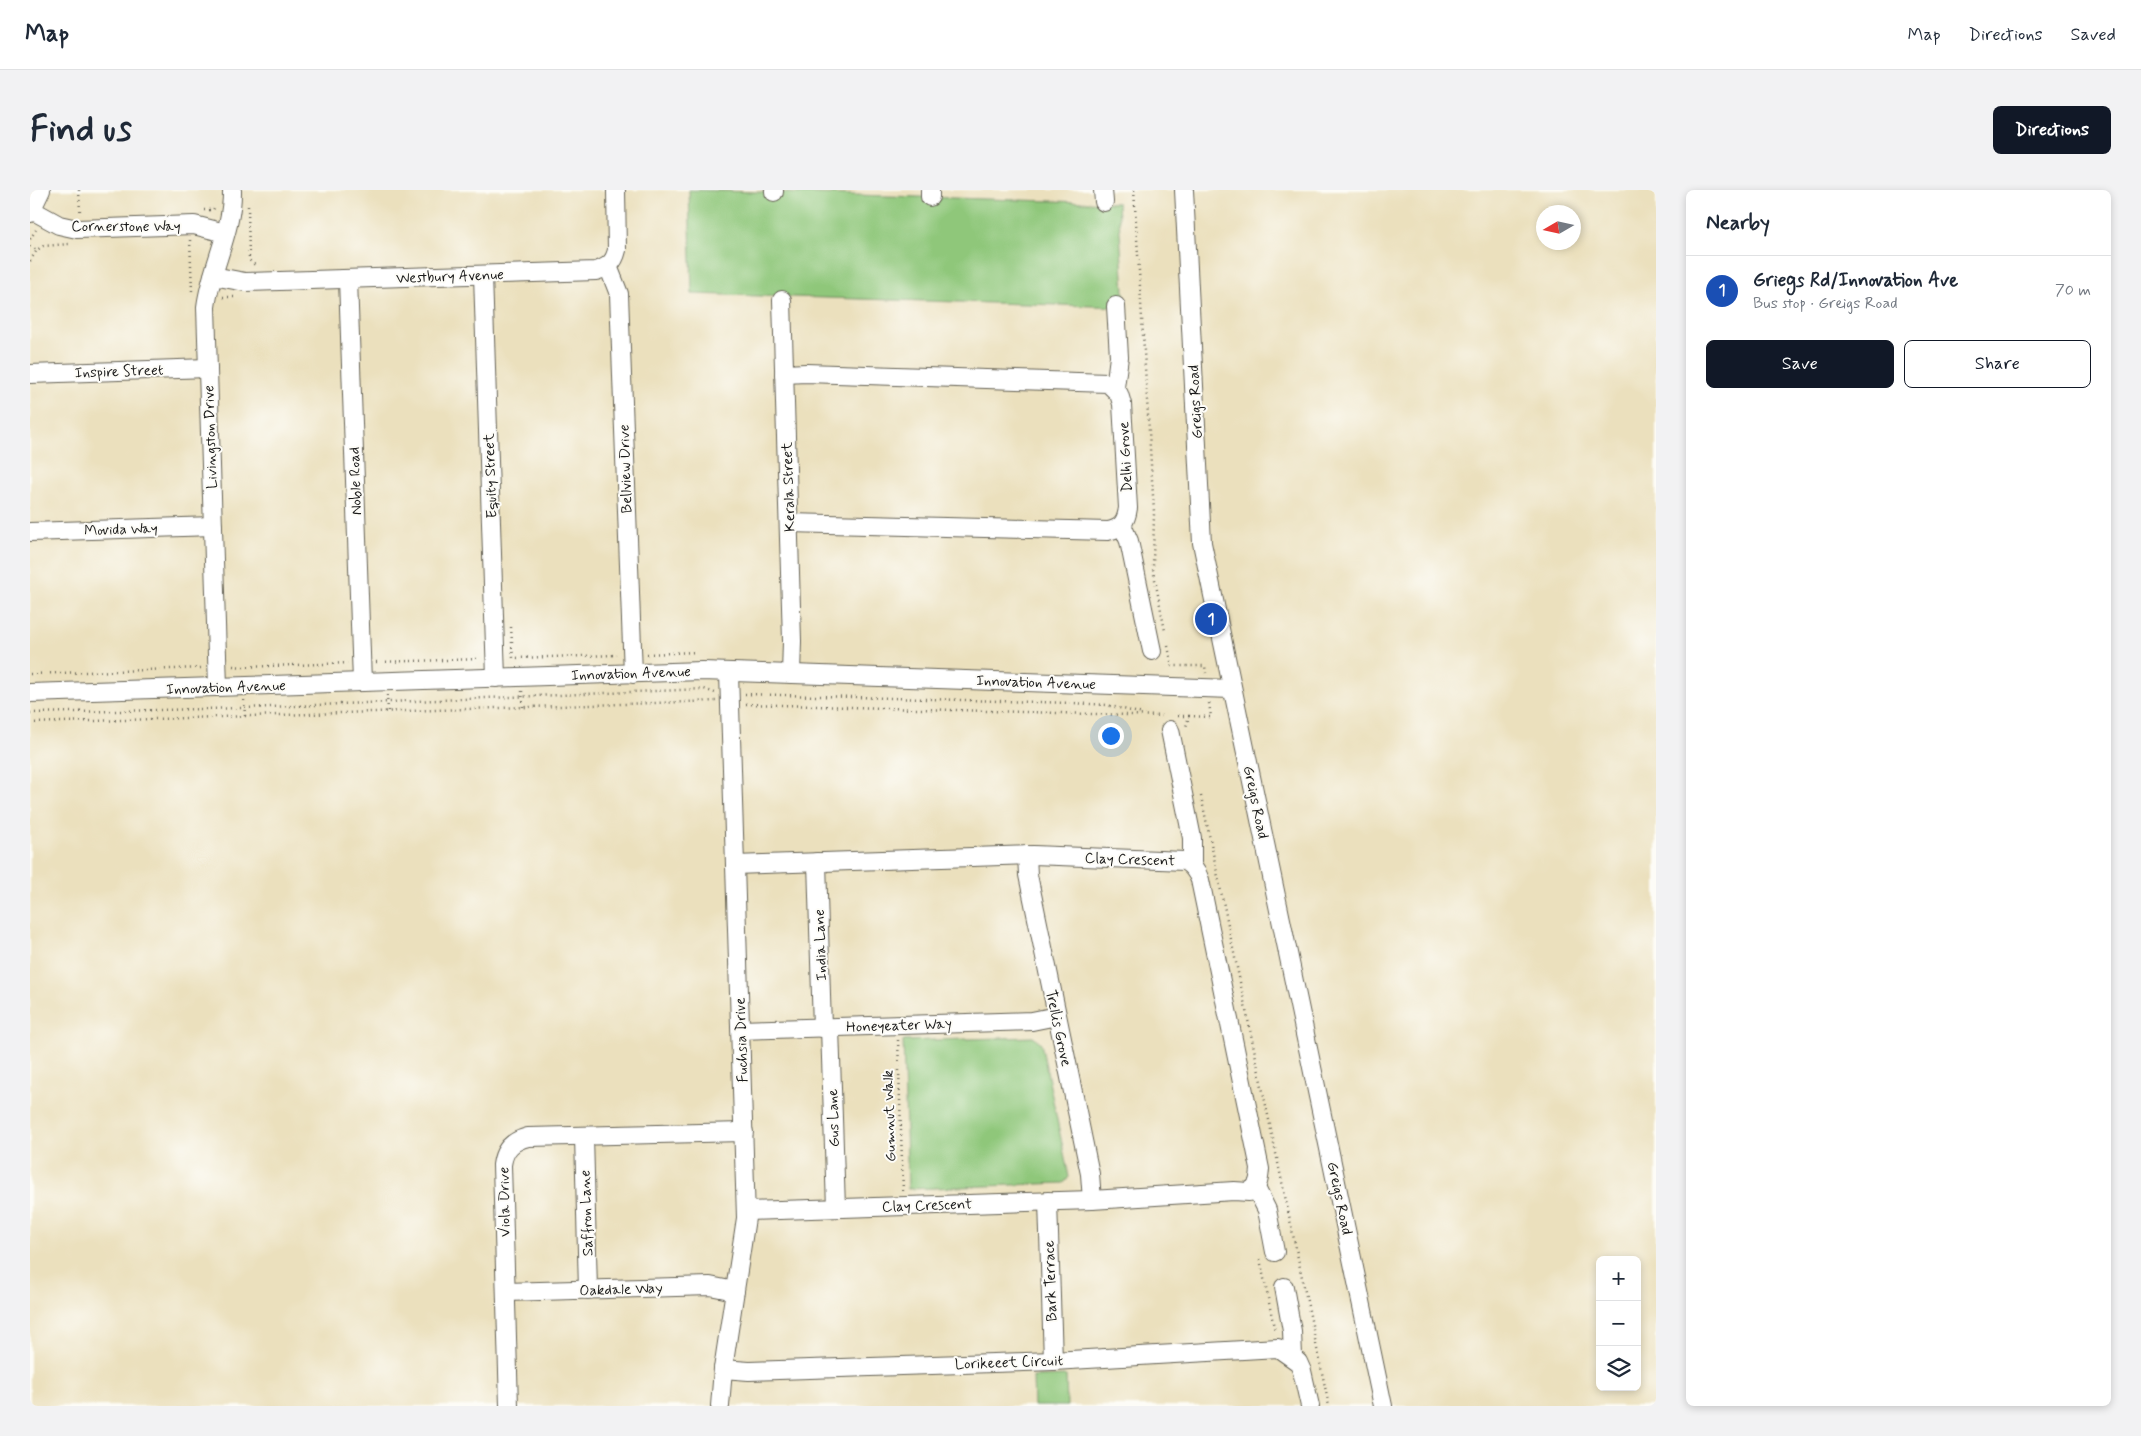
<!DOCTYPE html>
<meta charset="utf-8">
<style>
body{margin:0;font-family:Mynerve,sans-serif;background:#f2f2f3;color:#1f2937}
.controls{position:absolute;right:15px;bottom:15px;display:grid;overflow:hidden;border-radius:8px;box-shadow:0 2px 8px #0003}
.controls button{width:45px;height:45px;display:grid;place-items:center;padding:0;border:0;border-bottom:1px solid #e0e1e3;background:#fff;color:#1f2937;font:25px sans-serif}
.compass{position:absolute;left:1506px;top:15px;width:45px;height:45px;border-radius:50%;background:#fff;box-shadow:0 2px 8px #0003;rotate:261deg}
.you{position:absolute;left:1080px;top:545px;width:18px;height:18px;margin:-12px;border:4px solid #fff;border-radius:50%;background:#1a73e8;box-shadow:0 0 0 8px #1a73e833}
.badge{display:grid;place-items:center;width:32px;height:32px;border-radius:50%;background:#111827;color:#fff;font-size:16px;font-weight:700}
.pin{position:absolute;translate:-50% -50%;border:2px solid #fff;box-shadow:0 1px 5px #0006}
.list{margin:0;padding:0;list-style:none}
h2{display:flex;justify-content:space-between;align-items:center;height:65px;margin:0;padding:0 20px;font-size:21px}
h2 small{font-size:16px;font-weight:400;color:#747a83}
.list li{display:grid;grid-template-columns:32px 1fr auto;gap:15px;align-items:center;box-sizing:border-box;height:70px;padding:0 20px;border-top:1px solid #e0e1e3}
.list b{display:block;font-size:19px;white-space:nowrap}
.list p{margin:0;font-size:16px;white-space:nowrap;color:#747a83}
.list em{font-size:16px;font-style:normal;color:#747a83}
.actions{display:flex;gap:10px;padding:15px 20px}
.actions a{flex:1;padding:11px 0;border:1px solid #111827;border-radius:8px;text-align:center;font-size:18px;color:#111827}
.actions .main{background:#111827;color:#fff}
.icon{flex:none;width:28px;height:28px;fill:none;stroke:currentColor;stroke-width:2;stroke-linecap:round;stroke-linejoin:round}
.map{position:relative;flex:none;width:1626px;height:1216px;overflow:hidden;border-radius:8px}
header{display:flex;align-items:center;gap:30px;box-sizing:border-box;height:70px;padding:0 25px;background:#fff;border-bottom:1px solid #e0e1e3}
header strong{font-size:24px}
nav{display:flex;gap:28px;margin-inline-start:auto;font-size:18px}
.intro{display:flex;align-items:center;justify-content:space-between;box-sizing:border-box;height:120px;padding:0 30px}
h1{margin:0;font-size:35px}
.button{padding:12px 22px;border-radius:8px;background:#111827;color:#fff;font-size:18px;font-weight:700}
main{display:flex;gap:30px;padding:0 30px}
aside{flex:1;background:#fff;border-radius:8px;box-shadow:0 2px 8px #0003}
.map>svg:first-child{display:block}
.green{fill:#8fc77a;stroke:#56724b}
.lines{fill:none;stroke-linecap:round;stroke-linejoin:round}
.minor-casing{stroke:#646154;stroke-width:20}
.path{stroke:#646154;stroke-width:2.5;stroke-dasharray:1 4;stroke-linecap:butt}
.minor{stroke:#fff;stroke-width:18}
.labels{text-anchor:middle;stroke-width:4;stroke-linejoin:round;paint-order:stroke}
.street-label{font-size:15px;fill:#1c1c1c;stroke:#fdfcf7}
</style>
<header>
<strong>Map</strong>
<nav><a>Map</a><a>Directions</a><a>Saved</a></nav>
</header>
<div class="intro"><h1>Find us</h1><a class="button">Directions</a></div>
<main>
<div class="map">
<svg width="1626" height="1216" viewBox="0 0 1626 1216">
<rect width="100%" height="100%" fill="#fdfcf7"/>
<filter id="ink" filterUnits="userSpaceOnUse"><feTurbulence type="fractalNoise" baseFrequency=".02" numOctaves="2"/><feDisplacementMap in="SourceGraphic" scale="10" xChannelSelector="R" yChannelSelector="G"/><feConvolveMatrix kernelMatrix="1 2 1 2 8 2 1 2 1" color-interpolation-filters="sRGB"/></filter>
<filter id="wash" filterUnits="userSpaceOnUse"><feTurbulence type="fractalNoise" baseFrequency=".0096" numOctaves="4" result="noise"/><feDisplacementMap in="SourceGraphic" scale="20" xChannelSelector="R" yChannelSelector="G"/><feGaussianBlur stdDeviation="1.12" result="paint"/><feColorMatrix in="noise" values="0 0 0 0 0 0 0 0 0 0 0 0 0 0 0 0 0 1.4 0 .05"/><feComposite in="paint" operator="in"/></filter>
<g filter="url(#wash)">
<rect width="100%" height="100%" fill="#ebe0bd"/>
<g class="green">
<path d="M659,0l429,13 7,104 -433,-13z"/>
<path d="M1003,847l8,6 28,134 -5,6 -156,6 -5,-148z"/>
<path d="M1036,1186l1,30h-33l-1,-29z"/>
</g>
</g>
<g filter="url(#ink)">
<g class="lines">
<g class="minor-casing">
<g id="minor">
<path d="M744,0v2"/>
<path d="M900,0v7"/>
<path d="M1073,0l1,12"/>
<path d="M1154,0l18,353 181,863"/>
<path d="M0,19l29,16 18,4 117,-4 31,8"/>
<path d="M0,23l11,-23"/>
<path d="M578,76l11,28 14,380"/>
<path d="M453,85l13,403"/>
<path d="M183,86l32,6 351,-11c12,-4 18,-8 21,-21l-1,-60"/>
<path d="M318,89l14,403"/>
<path d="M752,110l10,341 -1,33"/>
<path d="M0,184l178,-6"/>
<path d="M754,184l22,-1 302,10 11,11 3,10 6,104c-2,14 -6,20 -20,23l-319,-8"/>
<path d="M1085,197l4,-30 -3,-51"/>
<path d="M1092,335l7,16 23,110"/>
<path d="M0,342l183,-6"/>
<path d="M188,497l-12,-380c5,-40 27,-77 26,-117"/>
<path d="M0,503l672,-22 530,18"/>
<path d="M1140,540l22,108v27"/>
<path d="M997,665l1,20 62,299 2,26"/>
<path d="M787,672l5,166"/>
<path d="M705,675l298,-10 152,6c8,5 12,10 15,19l60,289c-1,11 -1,17 -11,23l-15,-1 -142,9 -346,11"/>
<path d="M800,838l6,180"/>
<path d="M711,840l291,-9 25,-5"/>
<path d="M554,946l4,154"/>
<path d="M1226,998l11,22 8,42"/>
<path d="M1018,1011l5,160"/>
<path d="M1254,1097l8,44 1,26"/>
<path d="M476,1102l204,-6 25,5"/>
<path d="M693,1179l26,2 304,-10 225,-13 20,14 4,9 8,35"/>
<path d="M479,1216l-7,-241c2,-16 10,-24 26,-28l216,-5"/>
<path d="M690,1216l3,-37 23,-151 -17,-545"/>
</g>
</g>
<g class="path">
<path d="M49,0l1,23"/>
<path d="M1104,0l20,322 -1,57 12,62"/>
<path d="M218,16l1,54 7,6"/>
<path d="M174,20h9l1,-2"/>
<path d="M0,49l6,-9"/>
<path d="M160,50l2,51"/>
<path d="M0,56l7,4 6,-4 26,-2"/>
<path d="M0,71l7,-11"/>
<path d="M193,107h12"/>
<path d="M481,437l2,31 104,-3"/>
<path d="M1138,456l4,20h33l1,7"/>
<path d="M617,464l50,-2"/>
<path d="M346,472l104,-3"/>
<path d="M203,476l10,1"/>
<path d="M213,477l105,-4"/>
<path d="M0,484l172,-6"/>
<path d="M492,501l1,16"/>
<path d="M715,504l328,9 34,2 36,9"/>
<path d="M357,505l1,16"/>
<path d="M214,510l1,16"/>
<path d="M716,514l417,12"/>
<path d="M0,523l215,-5 459,-19 11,4"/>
<path d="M1148,526h11l-3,11"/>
<path d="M1159,526l22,1 -2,-14"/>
<path d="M0,533l686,-22"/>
<path d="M1171,606l128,610"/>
<path d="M868,850l5,152"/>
<path d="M1230,1069l15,73"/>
</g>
<use href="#minor" class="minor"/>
</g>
</g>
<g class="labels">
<g class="street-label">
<text x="96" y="41">Cornerstone Way</text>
<text transform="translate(420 86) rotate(-2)" y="5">Westbury Avenue</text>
<text transform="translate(89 181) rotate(-2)" y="5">Inspire Street</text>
<text transform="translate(1165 212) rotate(-93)" y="5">Greigs Road</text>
<text transform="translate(180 247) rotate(-92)" y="5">Livingston Drive</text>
<text transform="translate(1095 267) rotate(-93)" y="5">Delhi Grove</text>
<text transform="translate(595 279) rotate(-92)" y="5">Bellview Drive</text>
<text transform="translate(460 286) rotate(-92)" y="5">Equity Street</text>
<text transform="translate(325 291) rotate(-92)" y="5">Noble Road</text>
<text transform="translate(758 297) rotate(-92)" y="5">Kerala Street</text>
<text transform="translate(91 339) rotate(-2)" y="5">Movida Way</text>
<text transform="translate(601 483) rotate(-2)" y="5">Innovation Avenue</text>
<text transform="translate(1006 492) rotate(2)" y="5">Innovation Avenue</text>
<text transform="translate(196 497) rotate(-2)" y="5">Innovation Avenue</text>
<text transform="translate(1226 612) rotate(78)" y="5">Greigs Road</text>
<text transform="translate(1100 669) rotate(2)" y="5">Clay Crescent</text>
<text transform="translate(790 755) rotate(-92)" y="5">India Lane</text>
<text transform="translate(869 835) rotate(-2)" y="5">Honeyeater Way</text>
<text transform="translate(1029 838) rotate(78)" y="5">Trellis Grove</text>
<text transform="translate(711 850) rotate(-92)" y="5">Fuchsia Drive</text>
<text transform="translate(859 926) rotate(-92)" y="5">Gumnut Walk</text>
<text transform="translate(803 928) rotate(-92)" y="5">Gus Lane</text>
<text transform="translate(1310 1008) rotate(78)" y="5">Greigs Road</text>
<text transform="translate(474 1012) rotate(-91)" y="5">Viola Drive</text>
<text transform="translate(897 1015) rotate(-2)" y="5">Clay Crescent</text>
<text transform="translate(556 1023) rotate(-92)" y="5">Saffron Lane</text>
<text transform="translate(1020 1091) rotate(-92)" y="5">Bark Terrace</text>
<text transform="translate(591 1099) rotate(-2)" y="5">Oakdale Way</text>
<text transform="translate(979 1172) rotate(-2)" y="5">Lorikeeet Circuit</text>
</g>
</g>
</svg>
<div class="controls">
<button>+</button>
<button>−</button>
<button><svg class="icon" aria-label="layers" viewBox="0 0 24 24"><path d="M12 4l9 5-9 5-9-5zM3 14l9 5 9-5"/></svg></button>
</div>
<svg class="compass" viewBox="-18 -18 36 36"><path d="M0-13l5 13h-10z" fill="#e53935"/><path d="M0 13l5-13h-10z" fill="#747a83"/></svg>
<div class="you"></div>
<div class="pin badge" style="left:1181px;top:429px;background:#1a4fb4">1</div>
</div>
<aside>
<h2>Nearby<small></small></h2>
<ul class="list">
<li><span class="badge" style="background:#1a4fb4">1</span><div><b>Griegs Rd/Innovation Ave</b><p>Bus stop · Greigs Road</p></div><em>70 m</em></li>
</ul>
<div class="actions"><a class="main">Save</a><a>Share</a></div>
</aside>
</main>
